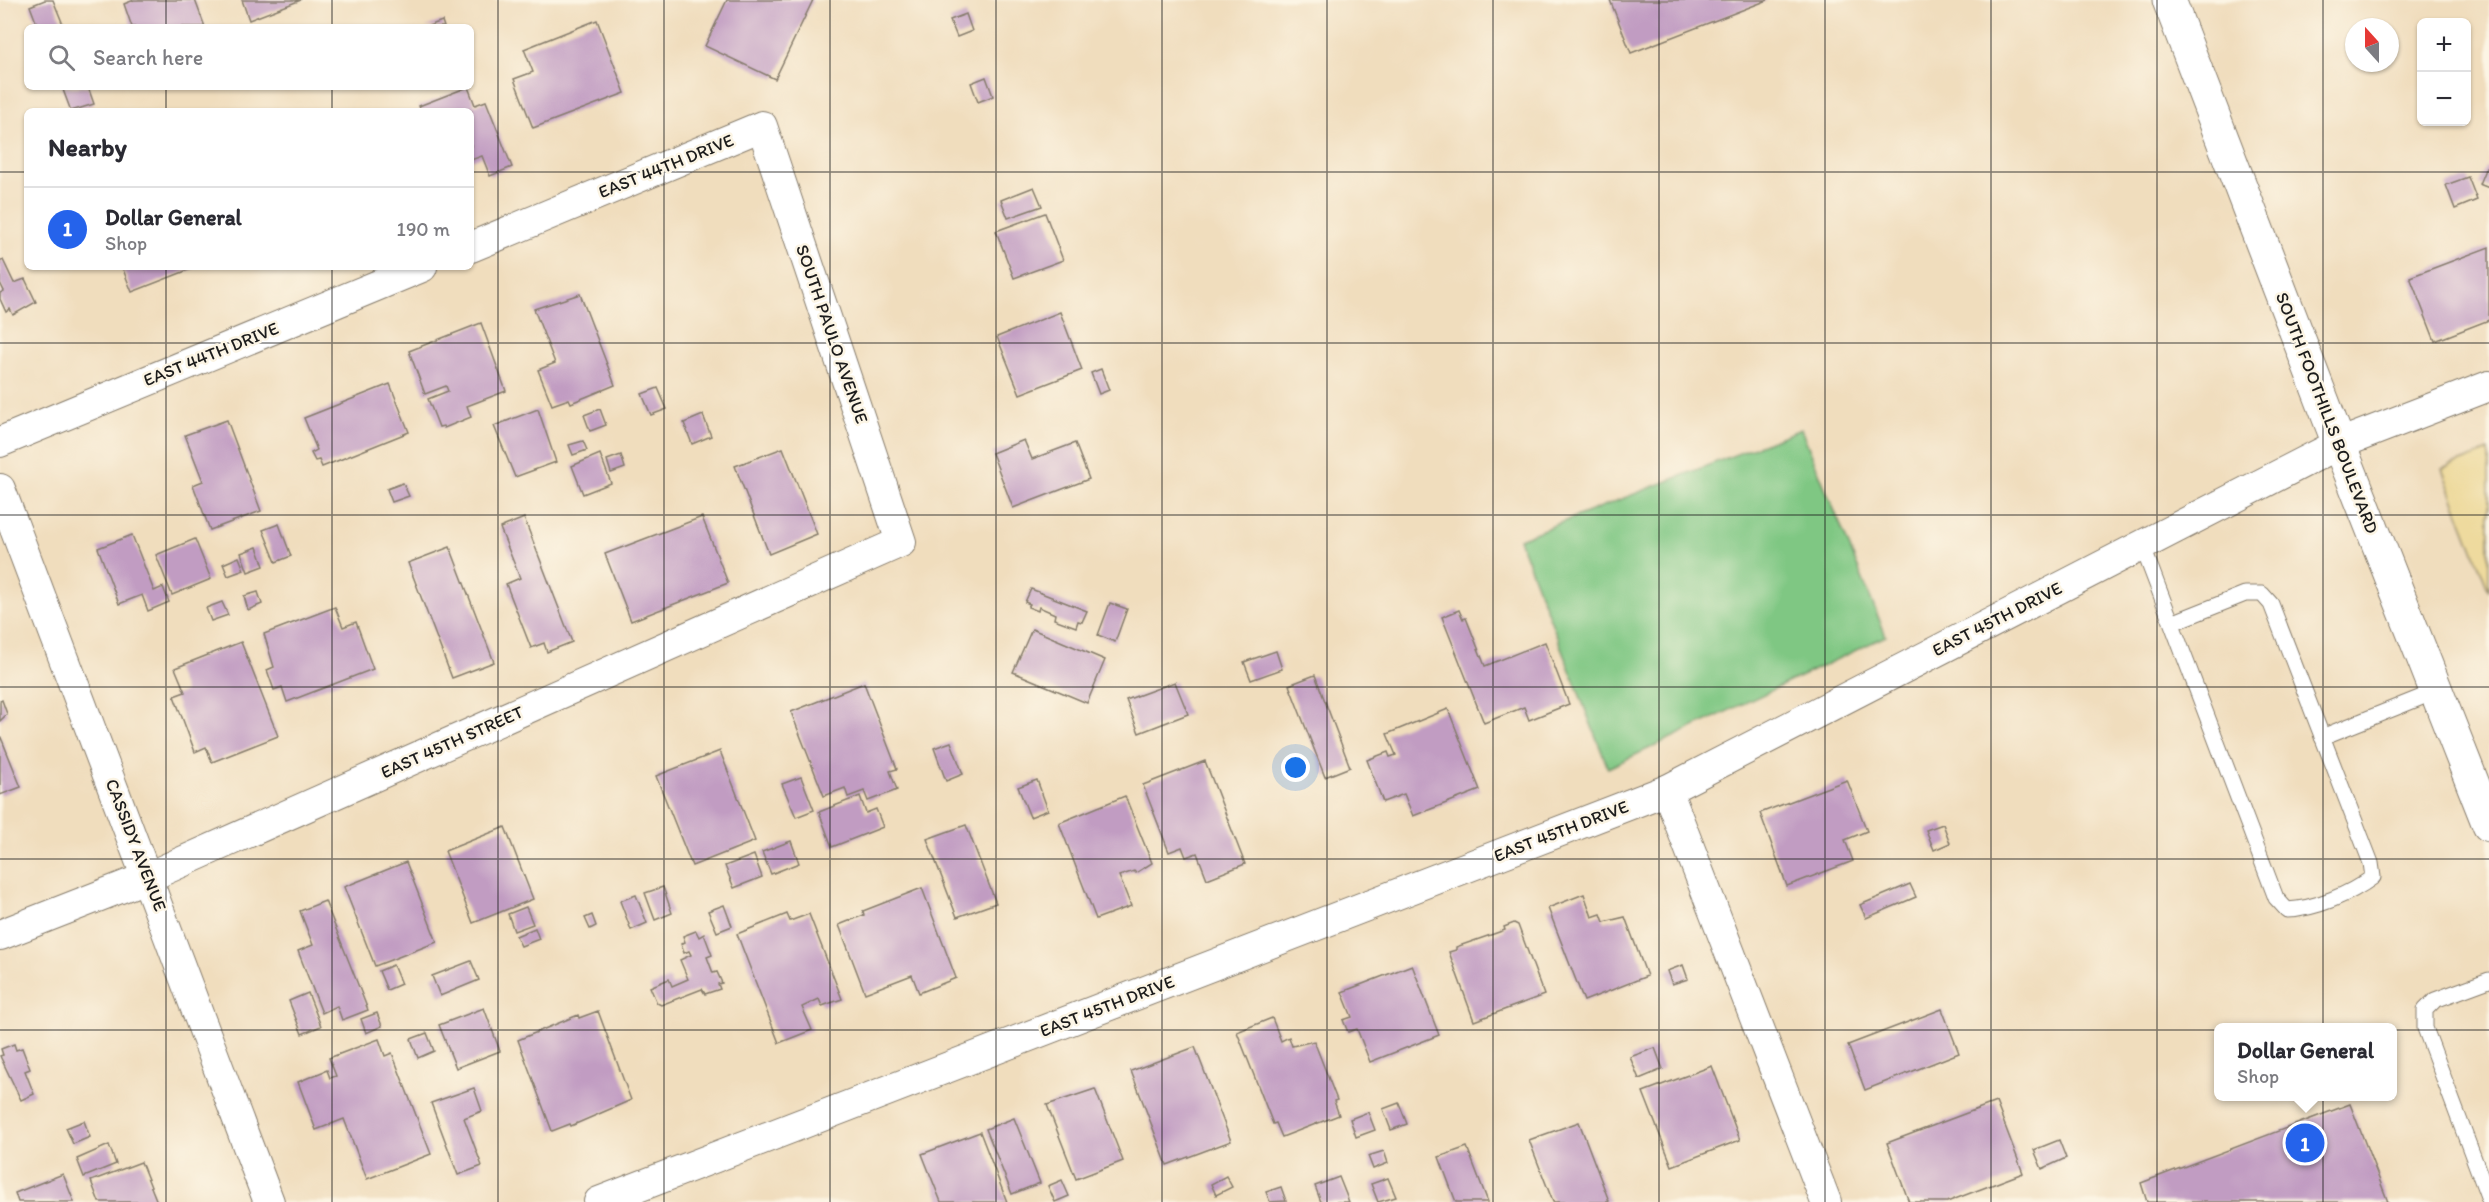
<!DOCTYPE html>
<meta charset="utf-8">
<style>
body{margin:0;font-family:Itim,sans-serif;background:#f7f7f7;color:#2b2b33}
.controls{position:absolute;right:18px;top:18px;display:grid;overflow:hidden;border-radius:9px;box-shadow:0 2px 4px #0004}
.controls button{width:54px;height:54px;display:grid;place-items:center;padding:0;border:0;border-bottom:2px solid #e1e1e2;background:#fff;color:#2b2b33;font:30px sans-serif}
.compass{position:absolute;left:2345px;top:18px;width:54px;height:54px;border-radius:50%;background:#fff;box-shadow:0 2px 4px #0004;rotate:339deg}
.you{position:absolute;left:1296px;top:768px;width:21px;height:21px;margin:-15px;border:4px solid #fff;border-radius:50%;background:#1a73e8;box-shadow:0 0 0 9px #1a73e833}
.badge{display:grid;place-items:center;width:39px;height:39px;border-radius:50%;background:#2563eb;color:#fff;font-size:20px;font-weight:700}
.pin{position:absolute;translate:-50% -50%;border:3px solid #fff;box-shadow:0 2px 6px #0006}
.popup{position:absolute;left:2214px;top:1023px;width:183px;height:78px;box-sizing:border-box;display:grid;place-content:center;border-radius:9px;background:#fff;filter:drop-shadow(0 2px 4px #0005);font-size:20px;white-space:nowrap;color:#7c7c81}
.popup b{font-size:22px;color:#2b2b33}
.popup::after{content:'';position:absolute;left:50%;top:100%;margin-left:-12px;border:12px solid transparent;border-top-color:#fff}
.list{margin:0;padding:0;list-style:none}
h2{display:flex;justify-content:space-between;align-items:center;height:78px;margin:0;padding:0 24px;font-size:26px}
h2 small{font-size:20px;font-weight:400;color:#7c7c81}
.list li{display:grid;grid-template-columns:39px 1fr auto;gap:18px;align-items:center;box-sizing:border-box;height:84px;padding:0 24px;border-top:2px solid #e1e1e2}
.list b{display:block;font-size:22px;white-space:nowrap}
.list p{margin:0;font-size:20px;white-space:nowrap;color:#7c7c81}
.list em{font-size:20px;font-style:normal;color:#7c7c81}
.icon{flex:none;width:33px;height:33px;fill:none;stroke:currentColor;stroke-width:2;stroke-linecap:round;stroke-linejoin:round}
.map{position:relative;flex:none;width:2489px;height:1202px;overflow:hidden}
.search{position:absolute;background:#fff;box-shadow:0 2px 4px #0004;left:24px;top:24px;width:450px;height:66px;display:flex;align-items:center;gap:15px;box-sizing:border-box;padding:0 21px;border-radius:9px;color:#7c7c81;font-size:22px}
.panel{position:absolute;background:#fff;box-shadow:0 2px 4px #0004;left:24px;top:108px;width:450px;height:162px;border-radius:9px}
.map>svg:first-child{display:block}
.green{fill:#7fc783;stroke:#4e7250;stroke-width:1.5}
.sand{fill:#eeda9e;stroke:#857b5d;stroke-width:1.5}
.building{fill:#c19cc2}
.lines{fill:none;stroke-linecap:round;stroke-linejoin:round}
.lane-casing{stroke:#867c6c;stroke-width:17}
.street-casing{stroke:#867c6c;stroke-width:32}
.secondary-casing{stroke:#867c6c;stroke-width:35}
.lane{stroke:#fff;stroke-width:15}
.street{stroke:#fff;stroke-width:30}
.secondary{stroke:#fff;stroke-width:33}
.grid{fill:none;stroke:#1c1c1c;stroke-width:1.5;stroke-opacity:0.55}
.labels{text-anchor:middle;stroke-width:5;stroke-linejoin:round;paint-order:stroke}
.street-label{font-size:18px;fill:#1c1c1c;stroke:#fcf5e5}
</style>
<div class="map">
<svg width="2489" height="1202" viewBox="0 0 2489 1202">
<rect width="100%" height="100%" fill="#fcf5e5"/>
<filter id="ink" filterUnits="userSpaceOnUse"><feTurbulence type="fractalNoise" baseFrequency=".0167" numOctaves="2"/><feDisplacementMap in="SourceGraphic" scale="12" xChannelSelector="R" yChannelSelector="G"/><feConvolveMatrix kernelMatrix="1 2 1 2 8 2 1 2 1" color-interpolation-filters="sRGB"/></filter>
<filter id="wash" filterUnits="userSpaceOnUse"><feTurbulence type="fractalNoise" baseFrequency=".008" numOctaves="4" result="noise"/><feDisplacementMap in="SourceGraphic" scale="24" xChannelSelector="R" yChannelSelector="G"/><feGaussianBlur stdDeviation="1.35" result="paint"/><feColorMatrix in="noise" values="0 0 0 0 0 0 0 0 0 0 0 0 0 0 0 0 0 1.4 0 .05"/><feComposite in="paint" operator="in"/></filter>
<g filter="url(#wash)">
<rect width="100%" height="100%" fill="#f0ddbd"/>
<path class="green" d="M1801,429l85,207 -278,132 -89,-229z"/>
<path class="sand" d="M2489,451v140l-47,-122z"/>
<g id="blocks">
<g class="building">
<path d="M45,0h8l11,27h-26l-8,-21z"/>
<path d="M134,0h61l10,27h-73l-8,-23z"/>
<path d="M242,0h59l-52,20z"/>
<path d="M727,0h86l-38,79 -70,-33z"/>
<path d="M1610,0h158l-137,53z"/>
<path d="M966,14l6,17 -15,6 -7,-17z"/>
<path d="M597,20l28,73 -92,35 -19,-49 19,-7 -9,-23z"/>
<path d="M442,21l2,6h-18z"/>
<path d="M986,77l7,19 -15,6 -7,-19z"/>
<path d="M62,87h26l6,17 -23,7z"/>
<path d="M468,87l7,18 11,-4 26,66 -22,9 -8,-20 -11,4v-49h-50l-2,-5z"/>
<path d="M2486,167l3,2v19l-10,-4z"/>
<path d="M2468,177l9,23 -22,9 -9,-24z"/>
<path d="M1034,187l8,19 -34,12 -7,-18z"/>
<path d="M1045,213l18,47 -49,18 -18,-47z"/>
<path d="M2489,247v73l-54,21 -25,-64z"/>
<path d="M3,260l11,23 11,-4 11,23 -23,13 -3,-6 -4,3 -6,-13v-6l4,-2 -4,-8v-21z"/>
<path d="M122,267h74l-64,25z"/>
<path d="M580,294l35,91 -44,18 -2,-4 -17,6 -14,-35 17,-7 -21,-54z"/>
<path d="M1060,312l22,58 -62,24 -23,-57z"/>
<path d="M481,323l25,68 -39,15 4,11 -27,11 -1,-2 -4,1 -11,-28 20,-8 -2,-5 -21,8 -16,-43z"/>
<path d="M1101,369l8,21 -10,4 -8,-21z"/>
<path d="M390,384l19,48 -87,35 -3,-7 -4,1 -4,-8 6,-3 -13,-32z"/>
<path d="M658,388l9,21 -16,6 -9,-21z"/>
<path d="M538,409l18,53 -41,15 -21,-51z"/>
<path d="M600,409l6,16 -16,6 -6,-16z"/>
<path d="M703,415l8,21 -19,8 -8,-21z"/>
<path d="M227,420l34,91 -51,19 -17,-45 10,-4 -18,-46z"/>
<path d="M1024,440l8,19 43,-16 14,36 -76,29 -21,-55z"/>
<path d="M583,441l4,9 -14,5 -4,-10z"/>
<path d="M783,448l34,86 -48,20 -34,-88z"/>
<path d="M600,454l11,29 -28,11 -11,-28z"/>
<path d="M621,455l4,13 -14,5 -4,-13z"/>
<path d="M403,483l6,13 -17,6 -5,-13z"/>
<path d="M702,517l26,66 -97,38 -26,-67z"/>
<path d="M524,518l48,124 -25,10 -3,-9 -13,5 -25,-64 14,-6 -20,-50z"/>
<path d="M279,524l12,32 -15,6 -13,-32z"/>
<path d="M132,535l22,56 9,-4 6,15 -21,9 -6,-16 -23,9 -21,-56z"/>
<path d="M195,539l16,40 -39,16 -16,-40z"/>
<path d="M257,547l7,19 -16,6 -7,-19z"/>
<path d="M450,547l44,115 -42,16 -44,-115z"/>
<path d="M239,557l5,13 -16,6 -5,-12z"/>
<path d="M1031,589l56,22 -5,11 -4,-1 -2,6 -22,-8 1,-5 -16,-7 -1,4 -10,-4 2,-3 -5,-2z"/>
<path d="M258,592l4,12 -14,6 -4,-14z"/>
<path d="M222,602l6,13 -17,6 -5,-13z"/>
<path d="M1110,603l17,6 -12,33 -17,-7z"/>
<path d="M335,607l8,20 13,-5 17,47 -86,33 -5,-15 -8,3 -7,-20 7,-3 -10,-33z"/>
<path d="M1459,610l4,9 3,-1 19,48 60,-24 24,62 -40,16 -5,-13 -40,16 -42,-106z"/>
<path d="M1032,629l73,31 -18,43 -74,-31z"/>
<path d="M241,642l37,94 -66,26 -6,-15 -11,5 -21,-56 11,-4 -10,-24z"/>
<path d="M1276,651l6,18 -31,11 -7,-18z"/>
<path d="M1315,675l35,92 -25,10 -36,-92z"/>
<path d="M1175,682l13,32 -49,19 -13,-33z"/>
<path d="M864,683l33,86 -7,2 7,19 -29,11 -4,-10 -16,6 -3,-9 -21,8 -33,-84z"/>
<path d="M2,700l5,14 -7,7v-20z"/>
<path d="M1448,709l32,81 -67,26 -9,-22 -21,8 -16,-42 21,-8 2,5 6,-2 -9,-21z"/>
<path d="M0,735l21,52 -21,8z"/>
<path d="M951,742l12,32 -17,7 -12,-33z"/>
<path d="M720,751l35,90 -63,25 -36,-90z"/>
<path d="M1205,761l40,103 -38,15 -10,-26 -11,4 -4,-10 -13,5 -26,-67z"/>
<path d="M801,777l13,33 -18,7 -14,-33z"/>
<path d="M1037,780l11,30 -18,7 -12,-30z"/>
<path d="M1847,780l20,51 -22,9 8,21 -66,25 -27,-73z"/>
<path d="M860,796l6,17 10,-4 7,18 -51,20 -13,-35z"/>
<path d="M1125,796l27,67 -16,10 -2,-2 -15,5 12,30 -35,13 -37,-96z"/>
<path d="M1943,824l7,19 -16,7 -8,-20z"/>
<path d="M966,825l30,78 -39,14 -30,-78z"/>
<path d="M505,827l28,72 -60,24 -28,-72z"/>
<path d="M791,841l8,22 -28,11 -9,-22z"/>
<path d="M754,855l8,22 -28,11 -9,-22z"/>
<path d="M406,862l31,80 -62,24 -31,-79z"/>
<path d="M1910,884l6,13 -50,21 -6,-13z"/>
<path d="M663,887l9,26 -17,7 -10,-27z"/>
<path d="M922,888l34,90 -37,15 -7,-18 -47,18 -26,-68 25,-10 -1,-4z"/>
<path d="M1584,894l8,23 9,-3 3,8 21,-5 22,59 -63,25 -36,-93z"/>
<path d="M636,895l11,28 -16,7 -11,-29z"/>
<path d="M325,901l43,109 -26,10 -5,-14 -15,7 -24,-62 15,-6 -13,-34z"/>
<path d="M724,905l8,21 -15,6 -9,-21z"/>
<path d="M526,907l7,17 -19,7 -6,-17z"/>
<path d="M787,914l3,7 19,-7 33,85 -20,7 -3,-7 -17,8 10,23 -33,13 -42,-109z"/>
<path d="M592,915l4,11 -6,3 -5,-11z"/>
<path d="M1514,923l4,2 26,70 -70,26 -25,-69 7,-2v-3l49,-17 -1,-3z"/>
<path d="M535,928l4,11 -18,7 -5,-10z"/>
<path d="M696,931l3,6 5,-3 8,21 -5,2 6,16 4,-1 5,11 -4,1 2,5 -15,5 -3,-5 -41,16 -4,-2 -7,-16 19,-8 3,7 16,-7 -8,-19 11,-5 -2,-4 -5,2 -3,-9 4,-2 -2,-6z"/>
<path d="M471,961l8,19 -39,16 -8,-20z"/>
<path d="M393,965l8,19 -14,6 -8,-19z"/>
<path d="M1412,965l27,70 -69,27 -13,-33 -9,3 -5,-12 9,-3 -10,-25z"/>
<path d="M1683,965l5,14 -16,5 -5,-13z"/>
<path d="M308,993l13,33 -19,8 -13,-33z"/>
<path d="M484,1008l16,43 -44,17 -17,-43z"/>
<path d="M1942,1009l17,44 -94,37 -17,-45z"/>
<path d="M598,1011l33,89 -60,26 -1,-2 -18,7 -34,-91 60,-25 1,3z"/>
<path d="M377,1013l5,13 -16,7 -5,-14z"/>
<path d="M1272,1018l9,23 8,-4 3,9 22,-5 23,59 -3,1 5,14 -57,22 -6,-14 -3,1 -36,-92z"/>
<path d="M427,1033l7,18 -16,7 -7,-19z"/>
<path d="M379,1039l6,17 7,-3 39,101 -64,25 -23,-60 -28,11 -18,-48 29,-12 3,8 6,-2 -7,-18z"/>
<path d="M14,1044l2,6 6,-2 8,21 -5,2 9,23 -13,6 -21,-44 3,-1 -2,-6z"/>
<path d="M1195,1047l36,94 -64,24 -36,-94z"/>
<path d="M1655,1048l8,21 -24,10 -9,-22z"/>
<path d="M1712,1066l28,74 -68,26 -29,-74z"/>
<path d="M474,1088l8,23 -18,7 18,48 -24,9 -27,-72z"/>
<path d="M1095,1089l28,72 -47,18 -29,-74z"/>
<path d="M1996,1102l27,71 -76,29h-38l-22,-59z"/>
<path d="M1399,1103l8,21 -16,6 -8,-21z"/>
<path d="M2350,1104l38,98h-241l-6,-19z"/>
<path d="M1368,1112l7,18 -19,7 -6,-18z"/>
<path d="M1014,1118l26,65 -28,11 -26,-65z"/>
<path d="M84,1121l6,16 -17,7 -7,-16z"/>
<path d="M1579,1122l30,79 -1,1h-55l-24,-62z"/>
<path d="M980,1132l27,70h-66l-19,-48z"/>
<path d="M2059,1140l7,18 -24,11 -8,-19z"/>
<path d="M109,1145l7,19 -32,13 -7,-18z"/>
<path d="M1467,1147l21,55h-32l-17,-45z"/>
<path d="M1384,1151l4,12 -15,6 -5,-13z"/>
<path d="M141,1162l16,40h-58l-8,-21z"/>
<path d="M63,1174l11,28h-56l-3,-9z"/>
<path d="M1226,1176l6,11 -16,8 -5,-11z"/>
<path d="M1339,1177l10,25h-28l-6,-16z"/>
<path d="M1388,1178l8,19 -18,5 -7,-18z"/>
<path d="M1062,1180l7,16 -14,6 -7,-16z"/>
<path d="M1281,1187l5,14 -16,1 -4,-10z"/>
</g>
</g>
</g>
<g filter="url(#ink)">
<use href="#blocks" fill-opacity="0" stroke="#867c6c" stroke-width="1.5"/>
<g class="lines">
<g class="lane-casing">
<g id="lane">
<path d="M2142,545l134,353 11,12c28,-1 63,-16 86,-33l-2,-14 -100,-259 -9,-10h-17l-73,29"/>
<path d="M2322,737l115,-46"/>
<path d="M2489,980l-54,20 -10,10v18l64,171"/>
</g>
</g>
<g class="street-casing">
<g id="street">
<path d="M0,442l422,-175"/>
<path d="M0,489l269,713"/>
<path d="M1667,790l159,412"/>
<path d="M0,935l148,-58 753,-335 -139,-416 -291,121"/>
<path d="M599,1202l1068,-412 672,-346 150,-58"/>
</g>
</g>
<g class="secondary-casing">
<path id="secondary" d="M2169,0l170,444 150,381"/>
</g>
<use href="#lane" class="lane"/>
<use href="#street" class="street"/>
<use href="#secondary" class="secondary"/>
</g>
</g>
<path class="grid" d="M166,0v27M332,0v27M498,0v1202M664,0v1202M830,0v1202M996,0v1202M1162,0v1202M1327,0v1202M1493,0v1202M1659,0v1202M1825,0v1202M1991,0v1202M2157,0v1202M2323,0v1202M166,87v24M332,87v24M0,172h27M471,172h2018M166,267v935M332,267v935M0,343h2489M0,515h2489M0,687h2489M0,859h2489M0,1030h2489"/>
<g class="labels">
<g class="street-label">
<text transform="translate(666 166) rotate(-22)" y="6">EAST 44TH DRIVE</text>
<text transform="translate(832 334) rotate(71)" y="6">SOUTH PAULO AVENUE</text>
<text transform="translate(211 354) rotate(-22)" y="6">EAST 44TH DRIVE</text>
<text transform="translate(2327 413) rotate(69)" y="6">SOUTH FOOTHILLS BOULEVARD</text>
<text transform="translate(1997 619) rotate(-27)" y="6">EAST 45TH DRIVE</text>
<text transform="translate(452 742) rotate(-24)" y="6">EAST 45TH STREET</text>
<text transform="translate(1561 831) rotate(-21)" y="6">EAST 45TH DRIVE</text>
<text transform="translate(136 845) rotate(69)" y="6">CASSIDY AVENUE</text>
<text transform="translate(1107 1006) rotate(-21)" y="6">EAST 45TH DRIVE</text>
</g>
</g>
</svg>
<div class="controls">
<button>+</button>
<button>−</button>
</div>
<svg class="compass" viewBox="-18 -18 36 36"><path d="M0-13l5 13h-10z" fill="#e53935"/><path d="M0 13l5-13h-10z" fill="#7c7c81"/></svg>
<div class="you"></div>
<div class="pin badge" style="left:2305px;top:1143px">1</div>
<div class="popup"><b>Dollar General</b>Shop</div>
<div class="search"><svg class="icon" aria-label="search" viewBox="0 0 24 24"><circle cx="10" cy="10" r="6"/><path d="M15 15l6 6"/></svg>Search here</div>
<section class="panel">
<h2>Nearby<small></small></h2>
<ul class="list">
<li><span class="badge">1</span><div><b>Dollar General</b><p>Shop</p></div><em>190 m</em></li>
</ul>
</section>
</div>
